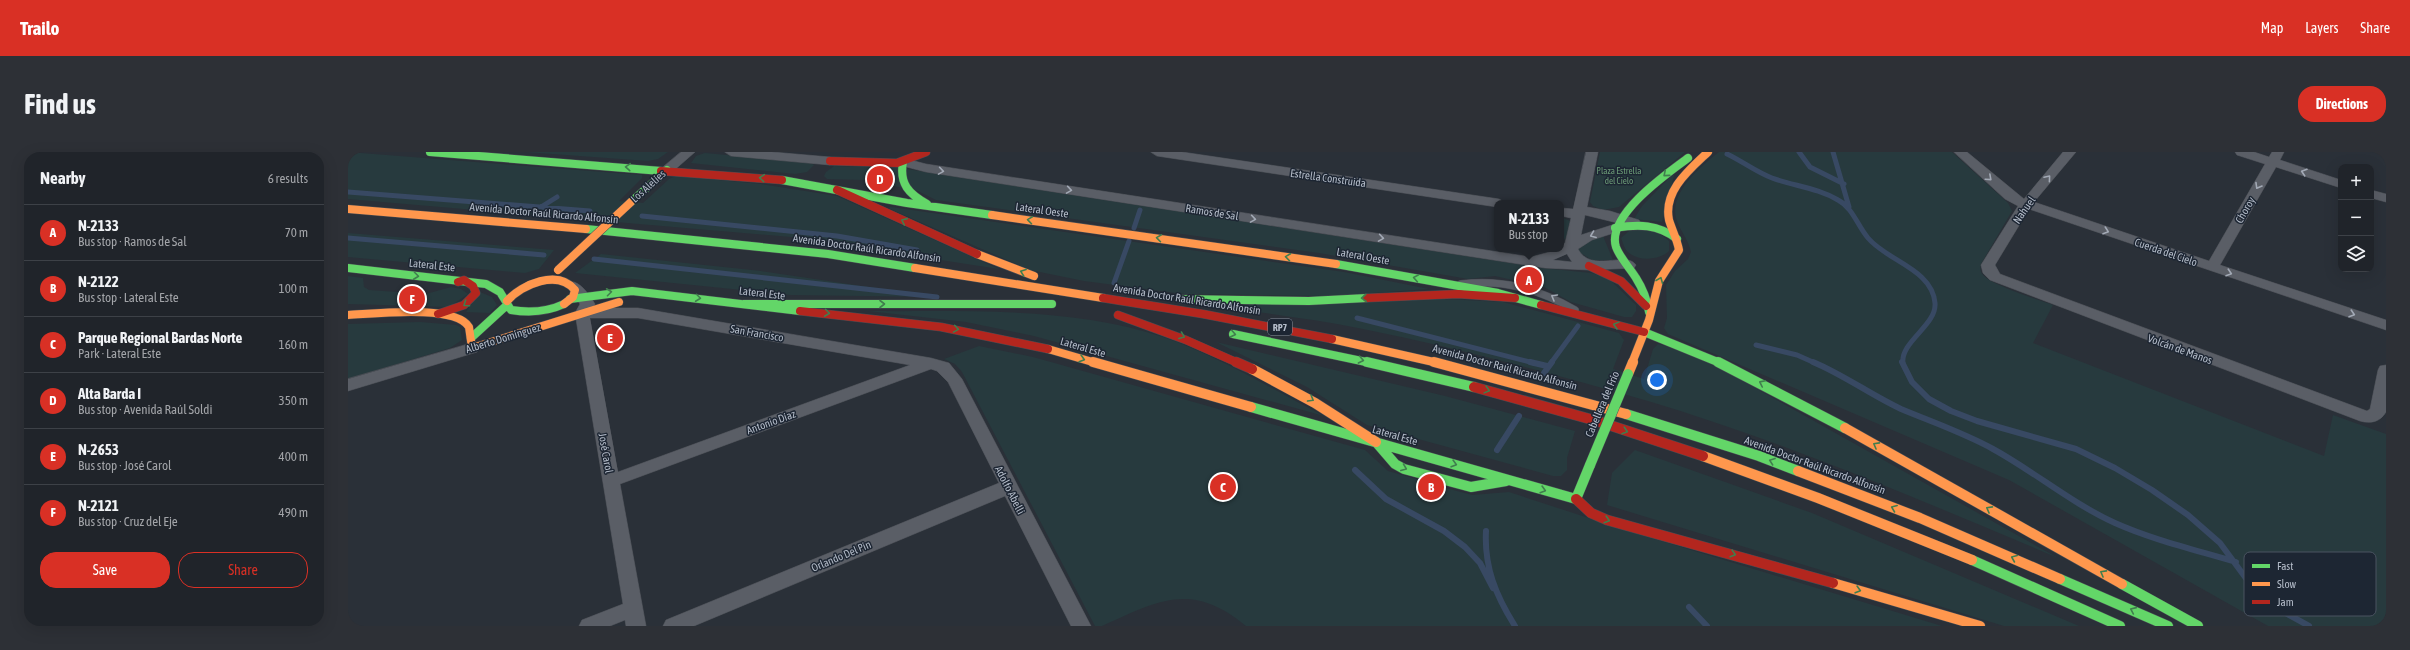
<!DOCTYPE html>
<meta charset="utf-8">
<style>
body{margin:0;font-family:"Asap Condensed",sans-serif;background:#2d3036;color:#f1f3f6}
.controls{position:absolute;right:12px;top:12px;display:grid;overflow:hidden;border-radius:8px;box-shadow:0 4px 16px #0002}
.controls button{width:36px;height:36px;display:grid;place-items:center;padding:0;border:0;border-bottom:1px solid #3d4147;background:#20242a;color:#f1f3f6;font:20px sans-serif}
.you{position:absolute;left:1309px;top:228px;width:14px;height:14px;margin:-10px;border:3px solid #fff;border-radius:50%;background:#1a73e8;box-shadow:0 0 0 6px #1a73e833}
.badge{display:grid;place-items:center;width:26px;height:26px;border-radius:50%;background:#d93025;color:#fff;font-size:13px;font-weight:700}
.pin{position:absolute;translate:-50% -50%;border:2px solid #fff;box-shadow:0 1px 4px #0006}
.popup{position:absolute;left:1146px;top:48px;width:70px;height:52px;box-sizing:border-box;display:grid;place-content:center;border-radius:8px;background:#20242a;filter:drop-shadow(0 1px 3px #0005);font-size:13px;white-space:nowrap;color:#a2a4a8}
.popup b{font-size:15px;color:#f1f3f6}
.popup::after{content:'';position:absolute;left:50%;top:100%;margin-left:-8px;border:8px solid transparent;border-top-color:#20242a}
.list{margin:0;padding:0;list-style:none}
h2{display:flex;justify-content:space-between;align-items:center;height:52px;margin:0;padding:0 16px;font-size:17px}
h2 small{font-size:13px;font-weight:400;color:#a2a4a8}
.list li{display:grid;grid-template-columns:26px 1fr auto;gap:12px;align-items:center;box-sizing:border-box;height:56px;padding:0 16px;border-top:1px solid #3d4147}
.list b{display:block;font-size:15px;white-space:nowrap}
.list p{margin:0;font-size:13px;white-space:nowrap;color:#a2a4a8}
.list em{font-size:13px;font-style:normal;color:#a2a4a8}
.actions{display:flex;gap:8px;padding:12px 16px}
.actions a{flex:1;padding:9px 0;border:1px solid #d93025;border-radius:16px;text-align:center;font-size:14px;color:#d93025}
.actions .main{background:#d93025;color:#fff}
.icon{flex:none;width:22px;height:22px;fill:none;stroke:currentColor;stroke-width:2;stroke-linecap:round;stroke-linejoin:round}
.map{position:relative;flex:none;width:2038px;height:474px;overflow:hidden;border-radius:16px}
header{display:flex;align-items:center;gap:24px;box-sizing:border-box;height:56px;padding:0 20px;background:#d93025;color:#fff}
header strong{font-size:19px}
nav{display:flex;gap:22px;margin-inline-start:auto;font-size:14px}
.intro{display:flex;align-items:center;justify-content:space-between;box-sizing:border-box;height:96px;padding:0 24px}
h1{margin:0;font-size:28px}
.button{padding:10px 18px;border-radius:16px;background:#d93025;color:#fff;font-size:14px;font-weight:700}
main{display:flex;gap:24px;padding:0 24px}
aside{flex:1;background:#20242a;border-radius:16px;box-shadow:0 4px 16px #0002}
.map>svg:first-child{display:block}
.green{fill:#273a3e}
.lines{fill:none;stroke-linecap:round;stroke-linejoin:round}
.stream-far1{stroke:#384963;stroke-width:5}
.stream{stroke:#384963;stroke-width:6}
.lane-casing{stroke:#484c53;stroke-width:8}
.street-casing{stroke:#484c53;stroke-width:1}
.fast-far1-casing{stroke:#484c53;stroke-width:9}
.fast-casing{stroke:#484c53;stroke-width:11}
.slow-far1-casing{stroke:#484c53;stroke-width:9}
.slow-casing{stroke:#484c53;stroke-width:11}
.jam-far1-casing{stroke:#484c53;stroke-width:9}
.jam-casing{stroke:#484c53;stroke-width:11}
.lane{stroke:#5a5e66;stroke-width:7}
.street{fill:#5a5e66;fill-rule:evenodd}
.fast-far1{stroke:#63d668;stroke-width:8}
.fast{stroke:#63d668;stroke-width:10}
.slow-far1{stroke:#ff974d;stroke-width:8}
.slow{stroke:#ff974d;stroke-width:10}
.jam-far1{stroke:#b3261e;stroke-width:8}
.jam{stroke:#b3261e;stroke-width:10}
.fast-bridge-casing{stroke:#484c53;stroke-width:11;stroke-linecap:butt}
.slow-bridge-casing{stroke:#484c53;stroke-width:9;stroke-linecap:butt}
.fast-bridge{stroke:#63d668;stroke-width:10}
.slow-bridge{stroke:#ff974d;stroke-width:8}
.oneway{stroke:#407e4e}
.oneway2{stroke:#a2a9b5}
.labels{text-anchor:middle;stroke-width:3;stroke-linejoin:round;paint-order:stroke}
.far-park-label{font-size:9px;fill:#6b9a76;stroke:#1d2633}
.shield{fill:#1d2633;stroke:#878f9c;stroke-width:1}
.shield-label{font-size:10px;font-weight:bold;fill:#b4bcc9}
.street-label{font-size:11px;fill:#b4bcc9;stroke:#1d2633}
.key{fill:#1d2633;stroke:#4a5360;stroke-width:1}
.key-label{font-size:11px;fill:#b4bcc9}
</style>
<header>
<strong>Trailo</strong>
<nav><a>Map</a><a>Layers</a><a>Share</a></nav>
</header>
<div class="intro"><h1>Find us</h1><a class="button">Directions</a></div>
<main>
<aside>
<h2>Nearby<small>6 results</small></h2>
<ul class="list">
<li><span class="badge">A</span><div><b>N-2133</b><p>Bus stop · Ramos de Sal</p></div><em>70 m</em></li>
<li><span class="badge">B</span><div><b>N-2122</b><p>Bus stop · Lateral Este</p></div><em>100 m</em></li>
<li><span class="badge">C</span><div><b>Parque Regional Bardas Norte</b><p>Park · Lateral Este</p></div><em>160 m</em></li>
<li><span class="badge">D</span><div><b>Alta Barda I</b><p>Bus stop · Avenida Raúl Soldi</p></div><em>350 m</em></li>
<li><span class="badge">E</span><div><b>N-2653</b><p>Bus stop · José Carol</p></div><em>400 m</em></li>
<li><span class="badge">F</span><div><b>N-2121</b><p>Bus stop · Cruz del Eje</p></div><em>490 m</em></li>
</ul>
<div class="actions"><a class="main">Save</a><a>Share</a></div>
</aside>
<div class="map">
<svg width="2038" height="474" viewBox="0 0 2038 474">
<rect width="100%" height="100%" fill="#2a3038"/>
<path class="green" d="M0,0l294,23v3l-23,23 24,2 26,-24 7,-3 85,8 76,12 162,73 -208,-32 -443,-38z
M177,0h143l-10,7 -10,2z
M1252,0h85l-66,55 -16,3 -10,-4 -3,-4z
M1371,0h233l56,51 4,8 -31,53c-1,4 -1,8 2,11 8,10 56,25 70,30l-20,38 291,113 9,-41 53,19v192h-118l-259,-146 -341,-146 -4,-6 3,-10 -1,-33 9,-14 13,-12 3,-7c-2,-11 -10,-20 -14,-31 -10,-27 23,-54 42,-69z
M357,1l106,10 3,2 -7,7 -12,2 -104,-11 5,-7z
M486,14l66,2 643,100 48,5 17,5 28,27v6l-4,6h-8l-53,-15 -27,-15 -49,-11 -27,3 -149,-26 -383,-53 -18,-9 -53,-11 -38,-1 -3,-3 2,-4z
M1327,20l-13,50 -28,-3 8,-13z
M543,55l453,65 85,17 -97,7 -148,-2 -100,-13 -54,-11 -142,-62z
M1213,65l9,4 -3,16 -6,5z
M1296,77l15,4 10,8v10c-9,9 -31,11 -41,1 -4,-3 -5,-10 -7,-14l8,-7z
M0,81l206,17 -15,19 -14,4 -177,-16z
M1252,84h3l10,24h-21l-13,-8v-6z
M253,102l160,17 176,26 -146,-2 -216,-22z
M0,124l15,2 1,9 5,3 57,4 25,-7 10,2 7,5 -19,13 -101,-3z
M132,140l12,5 5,8 -7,8 -24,-1z
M1078,146l77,4 116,31 5,7 -11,29 31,10 9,-30 5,-5 35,9 365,205c-135,-57 -270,-115 -410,-157 -94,-27 -190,-53 -285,-72 -46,-10 -93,-14 -139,-23z
M520,159c96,1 203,-5 295,26 56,19 108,52 161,79l-290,-80 -68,-14z
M72,170l36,3 4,2 2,13 -12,8 -102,31v-55z
M868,190l229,54 130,35 -8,27v12l-6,6h-8l-186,-51 -60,-38z
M631,194l54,11 332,93 23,21 39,11 -2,6 10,3 3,-5 34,9 37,-3 113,37 320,97h-696c-54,-45 -87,-26 -144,0h-7l-133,-254 -7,-8 -11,-5z
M1287,298l177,63 267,113h-75l-397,-121 5,-32z"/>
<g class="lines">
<path class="stream-far1" d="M1451,0l11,15 34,17
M1485,0l16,55
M1379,2c15,7 29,18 45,24 22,8 46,10 66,22 15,8 19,25 30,38 19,23 64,31 67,65 2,22 -35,39 -32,60
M0,40l242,19
M193,55l16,-10
M294,64l195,20 80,14
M786,76l6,-18
M0,86l196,17
M246,107l343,38
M766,131l15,-42
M1009,166l177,45
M1408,193l41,10 18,8
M1203,211l27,-37"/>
<path class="stream" d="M1182,210l17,4
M1465,210c31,13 58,33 88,47 31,13 63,24 92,40 42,23 78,54 122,74 38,17 81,27 121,39
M1554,210l10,20 17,17 22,12 26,10 99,28 39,19 37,22 36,25 32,28 42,57 47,26
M1196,221l8,-11
M1149,298l22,-34
M1007,318l31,29 58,32 21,16 15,16 13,25
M1138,379c-2,36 10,65 29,95
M1341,455l18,19"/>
<defs>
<path id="lane" d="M1113,132c43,-5 77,5 114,26"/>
<path id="street" d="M333,0h14l-24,21h-8l-2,-3 2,-3z
M377,0h47l58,5 6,4 -6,4 -99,-9z
M803,0h31l317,47 7,4h-9v4l-340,-51z
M1238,0h12l-11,55 23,4 29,9 2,3 -7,4 -49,-12 -4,20 34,-11 7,4 -2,3 -28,9 -14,9c13,25 48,1 58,16l-2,3 -45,2 -44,-2 -619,-96 -27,-7 -2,-3 6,-4 23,6 605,93 30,-8v-3l4,-3 6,-25 -10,-2v-8l12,1zM1219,102l5,8 -19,-2z
M1606,0h13l57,47 39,-47h13l-42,50 175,59 56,-97 -28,-9 -2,-3h19l15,5 3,-5h12l-4,8 61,20v8l-65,-21 -56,98 166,55v10l-357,-121 -34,56 5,9 367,137 3,-2 8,-39 2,-4 6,-1v47c-6,10 -15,12 -26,9l-370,-141 -7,-7 -2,-8 37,-59 -13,-7z
M2023,38l15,4v8l-15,-4z
M226,130c9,3 16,14 21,22l-2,4h45l293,50 18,5 13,16 129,247h-20l-66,-130 -311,130h-31l3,-6 333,-137 -51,-101 -11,-11 -6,-2 -311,115 26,142h-20l-1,-6 -15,6h-31l3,-6 41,-16 -48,-291 5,-9 -13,-17zM242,166h48l272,47 -292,107z
M124,191l5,1 3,4 -3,4 -129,39v-12z"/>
<path id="fast-far1" d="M82,0l231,19
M555,10c-4,22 6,32 24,42
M434,28l125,23 85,12
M283,50l36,-32
M1267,76c23,-4 43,-4 62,11
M238,77l242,25 87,14
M988,112l162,29 43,12
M0,116l138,16 14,8 11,18c19,3 36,2 53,-6
M222,147l62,-8 168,20
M833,147l128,2 58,-3
M397,152h307
M1301,160c-2,-13 -6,-23 -13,-34 -6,-10 -16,-20 -20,-31 -10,-31 50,-73 72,-89
M1296,180l76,31
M885,182l138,29
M123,186l36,-33"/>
<path id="fast" d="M1019,210l107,25
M1370,210l127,66
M903,255l325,92 14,-34
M1278,262l133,42 39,15
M1028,290l19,22 9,5 67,18 35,-6
M1624,408l148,66
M1712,427l108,47
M1774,432l76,42"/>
<path id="slow-far1" d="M0,57l238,20
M644,63l344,49
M629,102l57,22
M567,116l188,30
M159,149c15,-17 51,-32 68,-11l-2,7 -9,7
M0,163c25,-1 107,-11 121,12l3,21 147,-46
M984,187l106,24
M700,197l48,14
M1284,211l17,-43 10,-39 20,-31c-2,-11 -7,-20 -10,-30 -6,-29 20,-50 39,-68"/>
<path id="slow" d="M745,210l158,45
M1086,210l192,52
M904,217l63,34 61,39
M1280,222l5,-12
M1497,276l277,156
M1355,304l115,42 154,62
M1450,319l122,47 140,61
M1485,431l147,43"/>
<path id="jam-far1" d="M482,9l67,2 29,-11
M313,19l121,9
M489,38l140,64
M1241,114l32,15 25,25
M755,146l100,16 129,25
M1019,146l91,-4 57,4
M1193,153l103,27
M452,159l141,16 107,22
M90,162l26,-9 12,-12 -3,-7 -9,-6 -6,2
M770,163l68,25 52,23"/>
<path id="jam" d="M888,210l16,7
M1126,235l123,34 106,35
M1228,347l15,14 16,7 226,63"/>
</defs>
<use href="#lane" class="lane-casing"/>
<use href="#street" class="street-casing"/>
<use href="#fast-far1" class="fast-far1-casing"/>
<use href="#fast" class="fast-casing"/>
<use href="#slow-far1" class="slow-far1-casing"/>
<use href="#slow" class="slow-casing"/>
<use href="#jam-far1" class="jam-far1-casing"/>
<use href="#jam" class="jam-casing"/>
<use href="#lane" class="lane"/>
<use href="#street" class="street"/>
<use href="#fast-far1" class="fast-far1"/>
<use href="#fast" class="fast"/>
<use href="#slow-far1" class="slow-far1"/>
<use href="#slow" class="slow"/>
<use href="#jam-far1" class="jam-far1"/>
<use href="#jam" class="jam"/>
<defs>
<path id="fast-bridge" d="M1242,313l38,-91"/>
<path id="slow-bridge" d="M210,118l73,-68"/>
</defs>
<use href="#fast-bridge" class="fast-bridge-casing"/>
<use href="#slow-bridge" class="slow-bridge-casing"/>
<use href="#fast-bridge" class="fast-bridge"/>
<use href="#slow-bridge" class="slow-bridge"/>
</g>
<defs><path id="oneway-chevron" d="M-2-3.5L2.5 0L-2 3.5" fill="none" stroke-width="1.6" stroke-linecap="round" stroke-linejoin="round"/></defs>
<g class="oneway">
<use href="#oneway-chevron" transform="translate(280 15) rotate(-176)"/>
<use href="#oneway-chevron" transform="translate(1318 22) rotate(140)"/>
<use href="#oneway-chevron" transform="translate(414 26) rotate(-175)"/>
<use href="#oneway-chevron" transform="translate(682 68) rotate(-172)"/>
<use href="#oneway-chevron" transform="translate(556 69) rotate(-156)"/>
<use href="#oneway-chevron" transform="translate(811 86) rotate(-172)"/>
<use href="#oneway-chevron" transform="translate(940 105) rotate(-172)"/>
<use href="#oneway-chevron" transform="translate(675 120) rotate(-160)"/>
<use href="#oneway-chevron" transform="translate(68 124) rotate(7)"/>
<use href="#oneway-chevron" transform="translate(1068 126) rotate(-170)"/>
<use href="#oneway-chevron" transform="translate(1312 128) rotate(-68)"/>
<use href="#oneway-chevron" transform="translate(261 140) rotate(-7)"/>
<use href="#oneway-chevron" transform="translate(350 146) rotate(7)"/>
<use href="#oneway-chevron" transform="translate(1016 146) rotate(176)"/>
<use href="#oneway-chevron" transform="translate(118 152) rotate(145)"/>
<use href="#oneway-chevron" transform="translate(534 152)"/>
<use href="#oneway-chevron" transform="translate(479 161) rotate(7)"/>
<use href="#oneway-chevron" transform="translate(1268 173) rotate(-165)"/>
<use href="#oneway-chevron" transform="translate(608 177) rotate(9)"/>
<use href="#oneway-chevron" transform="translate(885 182) rotate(11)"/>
<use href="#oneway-chevron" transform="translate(834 184) rotate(21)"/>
<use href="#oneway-chevron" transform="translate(734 207) rotate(16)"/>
<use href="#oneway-chevron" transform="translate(1013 208) rotate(11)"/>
<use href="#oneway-chevron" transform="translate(1414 231) rotate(-154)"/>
<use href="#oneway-chevron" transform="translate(1139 238) rotate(15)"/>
<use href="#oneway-chevron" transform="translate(963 247) rotate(30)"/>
<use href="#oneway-chevron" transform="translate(1277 279) rotate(18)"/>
<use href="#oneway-chevron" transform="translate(1528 293) rotate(-151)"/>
<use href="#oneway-chevron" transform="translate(1424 309) rotate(-160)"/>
<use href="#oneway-chevron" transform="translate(1106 312) rotate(16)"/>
<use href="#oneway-chevron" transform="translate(1056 316) rotate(22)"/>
<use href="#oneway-chevron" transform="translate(1195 338) rotate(16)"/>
<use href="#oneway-chevron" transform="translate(1546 356) rotate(-158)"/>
<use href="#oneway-chevron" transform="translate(1641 357) rotate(-151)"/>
<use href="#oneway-chevron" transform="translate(1259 368) rotate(17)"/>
<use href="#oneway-chevron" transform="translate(1385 402) rotate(16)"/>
<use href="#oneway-chevron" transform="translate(1666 406) rotate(-157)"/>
<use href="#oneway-chevron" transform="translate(1755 421) rotate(-151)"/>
<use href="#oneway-chevron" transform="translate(1510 438) rotate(16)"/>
<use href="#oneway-chevron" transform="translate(1785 458) rotate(-156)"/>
</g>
<g class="oneway2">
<use href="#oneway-chevron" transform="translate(593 19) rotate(9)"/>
<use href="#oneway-chevron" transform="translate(1956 20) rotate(-162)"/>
<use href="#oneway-chevron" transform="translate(1641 26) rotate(42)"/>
<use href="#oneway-chevron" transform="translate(1700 26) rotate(-50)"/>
<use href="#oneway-chevron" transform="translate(1910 34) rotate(120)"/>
<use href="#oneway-chevron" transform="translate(721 38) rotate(9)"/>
<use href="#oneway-chevron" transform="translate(905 67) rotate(9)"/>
<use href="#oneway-chevron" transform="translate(1758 79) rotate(19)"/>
<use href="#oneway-chevron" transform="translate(1245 83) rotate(159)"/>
<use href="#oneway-chevron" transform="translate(1033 86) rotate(9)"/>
<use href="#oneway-chevron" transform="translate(1881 121) rotate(18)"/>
<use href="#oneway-chevron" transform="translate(1206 145) rotate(-150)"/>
<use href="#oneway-chevron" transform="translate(2004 162) rotate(18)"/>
</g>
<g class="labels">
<g class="far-park-label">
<text x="1271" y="22">Plaza Estrella<tspan x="1271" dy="10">del Cielo</tspan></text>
</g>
<rect class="shield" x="920" y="167" width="24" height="16" rx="3"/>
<g class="shield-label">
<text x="932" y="179">RP7</text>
</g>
<g class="street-label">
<text transform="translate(980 26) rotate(8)" y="4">Estrella Construida</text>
<text transform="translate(300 34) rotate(-42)" y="4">Los Alelíes</text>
<text transform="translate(694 58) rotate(8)" y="4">Lateral Oeste</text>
<text transform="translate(1676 58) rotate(-55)" y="4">Nahuel</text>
<text transform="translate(1897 58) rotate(-60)" y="4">Choroy</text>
<text transform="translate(864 60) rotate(9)" y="4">Ramos de Sal</text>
<text transform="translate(196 61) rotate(5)" y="4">Avenida Doctor Raúl Ricardo Alfonsín</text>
<text transform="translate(519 96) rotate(8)" y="4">Avenida Doctor Raúl Ricardo Alfonsín</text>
<text transform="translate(1818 100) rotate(19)" y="4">Cuerda del Cielo</text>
<text transform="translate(1015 104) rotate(10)" y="4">Lateral Oeste</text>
<text transform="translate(84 113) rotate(6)" y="4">Lateral Este</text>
<text transform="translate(414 141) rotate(7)" y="4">Lateral Este</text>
<text transform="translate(839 147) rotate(9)" y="4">Avenida Doctor Raúl Ricardo Alfonsín</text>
<text transform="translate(409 181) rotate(10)" y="4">San Francisco</text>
<text transform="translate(155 186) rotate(-17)" y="4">Alberto Domínguez</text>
<text transform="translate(735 195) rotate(16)" y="4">Lateral Este</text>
<text transform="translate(1832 197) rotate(20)" y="4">Volcán de Manos</text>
<text transform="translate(1157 215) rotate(15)" y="4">Avenida Doctor Raúl Ricardo Alfonsín</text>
<text transform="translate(1254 252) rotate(-67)" y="4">Cabellera del Frío</text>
<text transform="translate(423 270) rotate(-20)" y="4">Antonio Díaz</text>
<text transform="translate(1047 283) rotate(16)" y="4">Lateral Este</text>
<text transform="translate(258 301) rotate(80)" y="4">José Carol</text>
<text transform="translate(1467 313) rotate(20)" y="4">Avenida Doctor Raúl Ricardo Alfonsín</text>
<text transform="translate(662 338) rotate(63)" y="4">Adolfo Abelli</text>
<text transform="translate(493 404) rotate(-23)" y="4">Orlando Del Pin</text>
</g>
</g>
<rect x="1896" y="400" width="132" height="64" rx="6" class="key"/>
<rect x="1904" y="412" width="18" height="4" fill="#63d668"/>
<rect x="1904" y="430" width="18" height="4" fill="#ff974d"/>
<rect x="1904" y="448" width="18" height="4" fill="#b3261e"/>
<g class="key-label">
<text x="1929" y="418">Fast</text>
<text x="1929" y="436">Slow</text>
<text x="1929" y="454">Jam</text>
</g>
</svg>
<div class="controls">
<button>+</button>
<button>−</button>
<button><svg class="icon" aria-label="layers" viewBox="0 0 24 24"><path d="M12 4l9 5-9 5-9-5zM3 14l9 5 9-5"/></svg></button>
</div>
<div class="you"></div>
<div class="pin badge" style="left:1181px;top:128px">A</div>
<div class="popup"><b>N-2133</b>Bus stop</div>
<div class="pin badge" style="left:1083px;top:335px">B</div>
<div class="pin badge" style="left:875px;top:335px">C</div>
<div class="pin badge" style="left:532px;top:27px">D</div>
<div class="pin badge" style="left:262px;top:186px">E</div>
<div class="pin badge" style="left:64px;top:147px">F</div>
</div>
</main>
